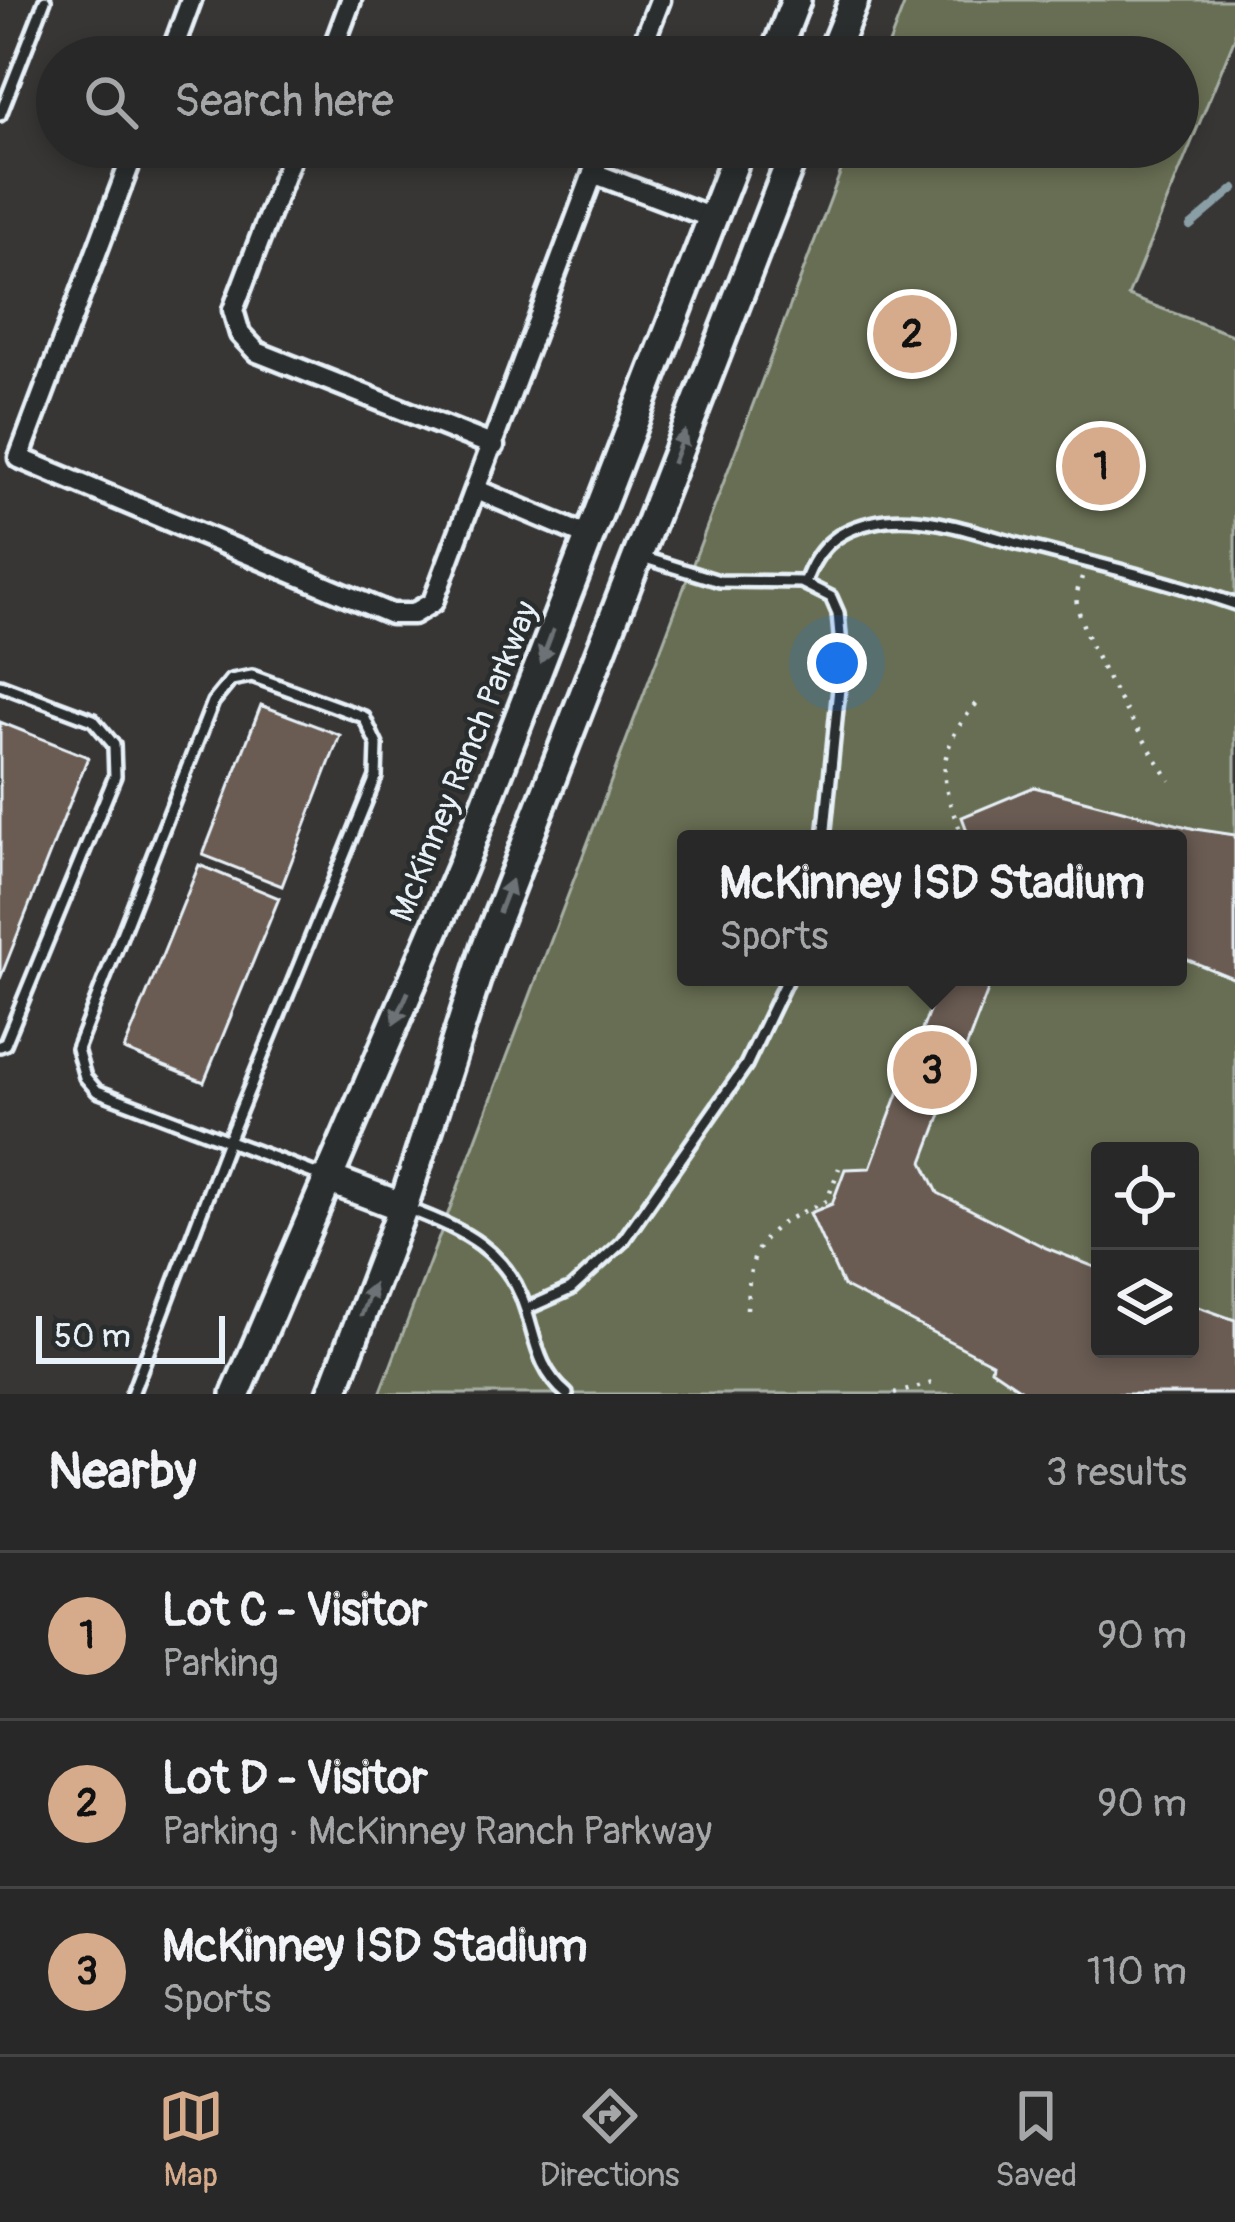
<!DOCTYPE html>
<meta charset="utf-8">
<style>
body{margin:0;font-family:Pangolin,sans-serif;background:#313030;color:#f1f3f6}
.controls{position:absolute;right:36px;bottom:36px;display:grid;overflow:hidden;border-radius:12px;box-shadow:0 6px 18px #0003}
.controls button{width:108px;height:108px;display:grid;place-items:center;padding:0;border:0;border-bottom:3px solid #454445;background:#292828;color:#f1f3f6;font:60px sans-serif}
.scale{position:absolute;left:36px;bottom:30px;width:189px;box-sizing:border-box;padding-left:12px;border:6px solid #e8f1f8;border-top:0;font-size:33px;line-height:42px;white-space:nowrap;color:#e8f1f8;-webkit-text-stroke:9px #2a2d2e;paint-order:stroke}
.you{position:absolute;left:837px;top:663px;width:42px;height:42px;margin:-30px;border:9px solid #fff;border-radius:50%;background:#1a73e8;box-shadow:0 0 0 18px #1a73e833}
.badge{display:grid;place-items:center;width:78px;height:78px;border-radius:50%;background:#d6ab8b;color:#111;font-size:39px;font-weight:700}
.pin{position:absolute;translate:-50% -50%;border:6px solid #fff;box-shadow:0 3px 12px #0006}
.popup{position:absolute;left:677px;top:830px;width:510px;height:156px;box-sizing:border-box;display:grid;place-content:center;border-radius:12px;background:#292828;filter:drop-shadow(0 3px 9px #0005);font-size:39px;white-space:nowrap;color:#a5a6a8}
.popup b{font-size:45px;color:#f1f3f6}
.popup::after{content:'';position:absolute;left:50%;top:100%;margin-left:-24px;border:24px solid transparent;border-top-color:#292828}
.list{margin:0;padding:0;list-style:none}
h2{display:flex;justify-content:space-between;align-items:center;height:156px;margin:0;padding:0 48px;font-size:51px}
h2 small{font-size:39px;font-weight:400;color:#a5a6a8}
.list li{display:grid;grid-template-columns:78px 1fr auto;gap:36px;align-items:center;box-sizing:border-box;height:168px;padding:0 48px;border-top:3px solid #454445}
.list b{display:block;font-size:45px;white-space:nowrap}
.list p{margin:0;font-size:39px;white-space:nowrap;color:#a5a6a8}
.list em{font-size:39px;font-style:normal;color:#a5a6a8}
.icon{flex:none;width:66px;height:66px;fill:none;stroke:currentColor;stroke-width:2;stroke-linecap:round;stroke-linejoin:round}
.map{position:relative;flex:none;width:1235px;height:1394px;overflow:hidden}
.search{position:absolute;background:#292828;box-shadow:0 6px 18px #0003;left:36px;right:36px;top:36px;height:132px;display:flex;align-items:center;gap:30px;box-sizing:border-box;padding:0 42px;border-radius:66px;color:#a5a6a8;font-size:45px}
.sheet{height:660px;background:#292828}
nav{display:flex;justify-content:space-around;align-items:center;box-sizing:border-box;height:168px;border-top:3px solid #454445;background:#292828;font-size:33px;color:#a5a6a8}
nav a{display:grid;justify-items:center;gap:6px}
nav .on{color:#d6ab8b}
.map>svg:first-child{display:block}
.green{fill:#686e53;stroke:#a8b0a6;stroke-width:3;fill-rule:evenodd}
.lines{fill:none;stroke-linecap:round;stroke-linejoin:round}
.stream{stroke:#8a9ea6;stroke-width:8}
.building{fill:#6a5b52;stroke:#e8f1f8;stroke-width:3}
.service-casing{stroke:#e8f1f8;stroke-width:18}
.minor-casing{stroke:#e8f1f8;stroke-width:27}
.secondary-casing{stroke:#e8f1f8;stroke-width:36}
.path{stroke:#e8f1f8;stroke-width:4.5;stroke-dasharray:3 9;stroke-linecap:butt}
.service{stroke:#2a2d2e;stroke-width:9}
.minor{stroke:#2a2d2e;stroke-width:18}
.secondary{stroke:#2a2d2e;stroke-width:27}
.oneway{fill:#6c7275}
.labels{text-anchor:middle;stroke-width:9;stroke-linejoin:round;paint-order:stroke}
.street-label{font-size:33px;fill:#e8f1f8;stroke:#2a2d2e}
</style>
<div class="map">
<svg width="1235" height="1394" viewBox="0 0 1235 1394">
<rect width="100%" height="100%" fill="#373635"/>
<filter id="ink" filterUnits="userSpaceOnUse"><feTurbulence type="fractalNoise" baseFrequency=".00833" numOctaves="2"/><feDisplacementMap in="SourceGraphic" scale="24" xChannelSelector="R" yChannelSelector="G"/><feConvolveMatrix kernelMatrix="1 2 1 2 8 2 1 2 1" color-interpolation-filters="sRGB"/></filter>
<g filter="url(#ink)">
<path class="green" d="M906,0h329v37l-107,259 107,40v1058h-855l470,-1247h328v-90h-294zM686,839h492v138h-492zM1100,1151h90v198h-90z"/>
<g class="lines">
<path class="stream" d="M1190,226l45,-38"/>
</g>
<path class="building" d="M261,705l79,30 -58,151 -79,-31z
M0,722l88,35 -88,222z
M1034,787l161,42 40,6v144l-57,-23v-117h-208l-8,-22z
M199,865l80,33 -75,184 -80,-32z
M942,977h51l-70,185 15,31 108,55 54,21v80h90v-45l45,16v74h-207l-37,-25 1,-6 -149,-77 -33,-73 22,-9 13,-35 25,-1z"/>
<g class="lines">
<defs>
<path id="service" d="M0,115l45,-115
M642,557l77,24 82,1 30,15 7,16 4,45 -18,181
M805,583c13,-40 39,-57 81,-63 45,-5 93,14 136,25 71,18 143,35 213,59
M0,685l93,35 21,25 1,31 -110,268 -5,2
M408,1209c53,19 101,42 118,101 10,32 13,61 41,84
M526,1309l45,-20 51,-47 124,-177 42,-88
M132,1394l96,-253 148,-364 1,-32 -13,-28 -112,-41 -21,4 -18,22 -136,347 8,28 12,14 224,85"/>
<path id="minor" d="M170,57l21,-57
M330,57l21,-57
M638,57l22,-57
M136,147l-117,311 372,156h22l20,-12 170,-455
M295,147l-62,163 7,24 17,18 237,94
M593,173l119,45
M477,490l112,47"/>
<path id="secondary" d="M774,57l22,-57
M831,57l23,-57
M326,1178l77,29
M236,1394l225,-526 279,-721
M332,1394l71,-187 84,-262 309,-798"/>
</defs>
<use href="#service" class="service-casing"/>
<use href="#minor" class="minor-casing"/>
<use href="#secondary" class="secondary-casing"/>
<path class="path" d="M1082,577c-3,9 -7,18 -5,27 12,56 63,128 93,177
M964,839c-25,-57 -31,-86 13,-136
M747,1309c2,-69 19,-82 80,-108l12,-33
M894,1394l42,-12"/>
<use href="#service" class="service"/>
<use href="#minor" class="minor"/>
<use href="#secondary" class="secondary"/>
</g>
<defs><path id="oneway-solid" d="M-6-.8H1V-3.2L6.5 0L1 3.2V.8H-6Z" transform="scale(3)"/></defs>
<g class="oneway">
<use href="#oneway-solid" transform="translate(679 447) rotate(-69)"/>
<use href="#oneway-solid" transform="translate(547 646) rotate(111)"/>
<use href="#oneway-solid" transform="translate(505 896) rotate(-69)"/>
<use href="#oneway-solid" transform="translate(401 1008) rotate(114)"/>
<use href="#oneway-solid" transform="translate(367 1300) rotate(-69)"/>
</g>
</g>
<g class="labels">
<g class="street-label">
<text transform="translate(463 761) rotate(-68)" y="12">McKinney Ranch Parkway</text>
</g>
</g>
</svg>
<div class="controls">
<button><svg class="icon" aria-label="locate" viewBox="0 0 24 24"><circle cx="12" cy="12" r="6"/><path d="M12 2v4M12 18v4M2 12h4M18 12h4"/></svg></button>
<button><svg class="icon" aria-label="layers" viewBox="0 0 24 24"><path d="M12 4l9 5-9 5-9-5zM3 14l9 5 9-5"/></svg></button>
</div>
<div class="scale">50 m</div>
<div class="you"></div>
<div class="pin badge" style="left:1101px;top:466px">1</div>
<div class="pin badge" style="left:912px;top:334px">2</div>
<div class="pin badge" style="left:932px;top:1070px">3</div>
<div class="popup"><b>McKinney ISD Stadium</b>Sports</div>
<div class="search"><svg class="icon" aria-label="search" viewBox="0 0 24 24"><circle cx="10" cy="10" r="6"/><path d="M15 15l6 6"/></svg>Search here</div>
</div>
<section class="sheet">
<h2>Nearby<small>3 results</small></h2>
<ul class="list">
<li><span class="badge">1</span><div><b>Lot C - Visitor</b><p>Parking</p></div><em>90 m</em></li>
<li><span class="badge">2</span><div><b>Lot D - Visitor</b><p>Parking · McKinney Ranch Parkway</p></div><em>90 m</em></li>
<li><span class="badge">3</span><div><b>McKinney ISD Stadium</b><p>Sports</p></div><em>110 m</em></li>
</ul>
</section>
<nav>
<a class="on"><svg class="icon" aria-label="map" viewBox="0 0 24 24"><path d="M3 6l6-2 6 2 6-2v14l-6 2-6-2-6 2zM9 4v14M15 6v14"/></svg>Map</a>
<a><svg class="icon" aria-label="directions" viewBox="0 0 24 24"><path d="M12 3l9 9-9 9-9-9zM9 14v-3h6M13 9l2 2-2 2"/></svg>Directions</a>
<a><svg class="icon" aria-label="saved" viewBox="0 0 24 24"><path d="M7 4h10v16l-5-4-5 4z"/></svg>Saved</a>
</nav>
